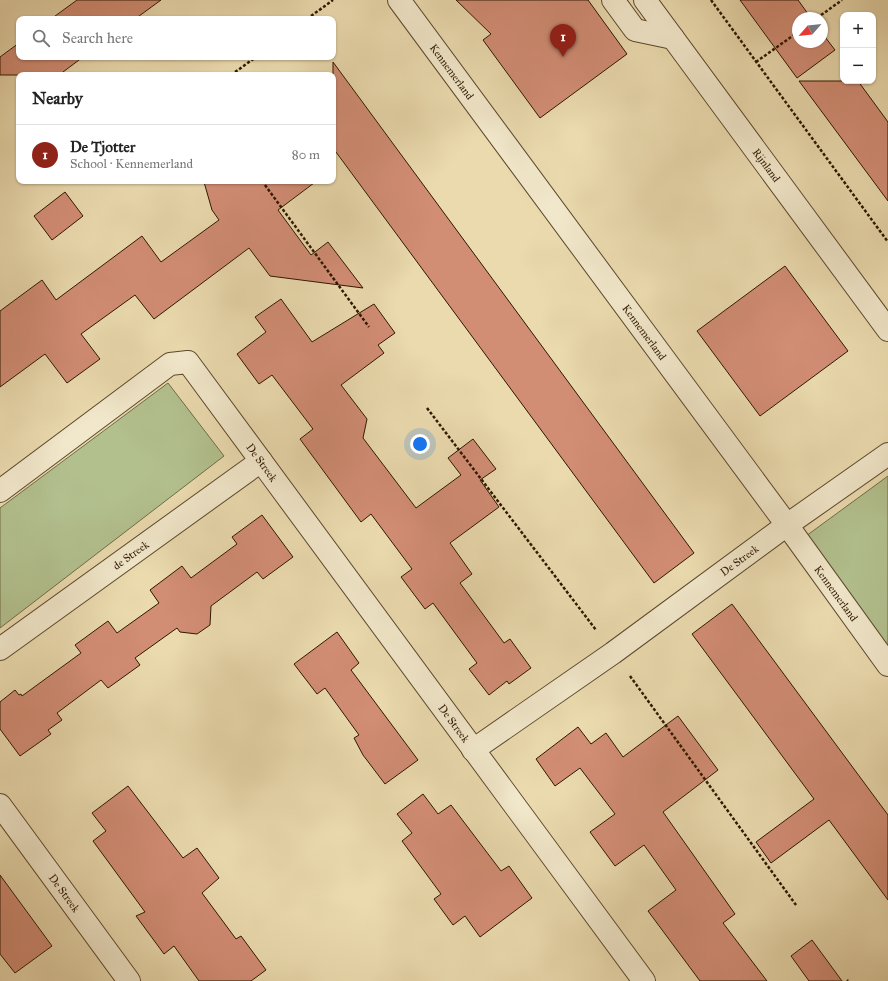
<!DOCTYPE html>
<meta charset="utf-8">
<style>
body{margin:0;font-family:"IM FELL Great Primer",serif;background:#f6f6f6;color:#222}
.controls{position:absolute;right:12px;top:12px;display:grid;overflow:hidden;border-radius:8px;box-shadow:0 1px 3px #0004}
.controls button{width:36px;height:36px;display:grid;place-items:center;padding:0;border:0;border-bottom:1px solid #e0e0e0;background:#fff;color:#222;font:20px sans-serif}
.compass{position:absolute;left:792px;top:12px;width:36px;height:36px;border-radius:50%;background:#fff;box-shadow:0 1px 3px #0004;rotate:242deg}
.you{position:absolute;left:420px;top:444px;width:14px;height:14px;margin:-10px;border:3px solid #fff;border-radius:50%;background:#1a73e8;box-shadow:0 0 0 6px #1a73e833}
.badge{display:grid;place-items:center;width:26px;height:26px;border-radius:50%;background:#8f2418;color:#fff;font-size:13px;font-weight:700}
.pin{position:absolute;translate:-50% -33px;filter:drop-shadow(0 1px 2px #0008)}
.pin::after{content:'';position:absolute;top:21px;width:14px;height:12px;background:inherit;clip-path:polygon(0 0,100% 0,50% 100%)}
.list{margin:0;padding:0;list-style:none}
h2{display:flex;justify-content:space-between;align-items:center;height:52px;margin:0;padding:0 16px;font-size:17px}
h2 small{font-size:13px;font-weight:400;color:#767676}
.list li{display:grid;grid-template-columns:26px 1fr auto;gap:12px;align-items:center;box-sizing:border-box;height:60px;padding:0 16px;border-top:1px solid #e0e0e0}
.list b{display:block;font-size:15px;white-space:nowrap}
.list p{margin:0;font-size:13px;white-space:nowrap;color:#767676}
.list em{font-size:13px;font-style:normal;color:#767676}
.icon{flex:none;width:22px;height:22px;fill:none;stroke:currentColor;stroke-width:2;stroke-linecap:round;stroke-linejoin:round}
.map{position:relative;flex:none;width:888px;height:981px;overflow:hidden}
.search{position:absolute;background:#fff;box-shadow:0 1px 3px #0004;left:16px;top:16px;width:320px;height:44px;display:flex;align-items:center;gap:10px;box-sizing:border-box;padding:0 14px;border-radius:8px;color:#767676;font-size:15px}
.panel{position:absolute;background:#fff;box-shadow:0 1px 3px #0004;left:16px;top:72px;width:320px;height:112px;border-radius:8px}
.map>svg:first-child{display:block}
.green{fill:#b2c08e;stroke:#706c47}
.building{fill:#d28d75;stroke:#2e1700}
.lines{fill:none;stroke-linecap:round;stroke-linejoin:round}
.minor-casing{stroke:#5d482c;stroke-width:24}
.path{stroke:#2e1700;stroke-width:2.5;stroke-dasharray:3 2;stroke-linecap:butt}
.minor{stroke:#f1e7ca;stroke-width:22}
.labels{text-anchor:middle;stroke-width:3;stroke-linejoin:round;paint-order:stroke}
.street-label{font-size:11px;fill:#2e1700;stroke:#f1e7ca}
</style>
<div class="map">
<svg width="888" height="981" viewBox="0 0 888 981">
<rect width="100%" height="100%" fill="#eadaae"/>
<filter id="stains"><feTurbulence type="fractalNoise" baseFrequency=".005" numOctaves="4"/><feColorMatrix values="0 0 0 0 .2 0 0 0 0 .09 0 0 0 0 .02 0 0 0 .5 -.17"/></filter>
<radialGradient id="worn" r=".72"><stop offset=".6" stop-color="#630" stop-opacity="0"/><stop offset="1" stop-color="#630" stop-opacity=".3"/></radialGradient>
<path class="green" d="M168,383l56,73 -224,172v-120z
M888,476v171l-82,-111z"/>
<path class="building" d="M77,0h84l-26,19h-84z
M456,0h132l39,54 -87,64 -57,-78 8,-6z
M740,0h58l13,18h-13v24h24v-9l13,17 -38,28z
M19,43v14h64l-24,18h-59v-18z
M333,62l361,491 -40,30 -321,-435z
M799,81h59l30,41v79z
M204,182l110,1 -36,27 33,45 17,-13 35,46 -93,-12 -21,-28 -95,71 -19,-24 -54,39 19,25 -33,24 -22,-29 -45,33v-76l42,-31 14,20 86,-64 19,26 58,-42 -7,-10z
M65,192l18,24 -31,24 -18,-24z
M785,266l63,85 -88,65 -63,-85z
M281,299l31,43 62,-38 21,29 -17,12 6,8 -43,32 26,34 -4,19 53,70 45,-33 -13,-17 25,-19 23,30 -16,11 19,27 -49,36 22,31 -12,9 44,60 6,-4 21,29 -22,16 -2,-3 -18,14 -20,-26 8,-6 -44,-60 -8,6 -24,-32 11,-8 -41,-55 -10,8 -61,-83 13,-10 -41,-54 -13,9 -22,-30 29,-22 -11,-15z
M262,515l31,42 -30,22 -6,-7 -46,34 -1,19 -13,9 -17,-2 -3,-4 -42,30 5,7 -32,23 -7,-8 -44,33 5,7 -14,10 3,4 -31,22 -20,-27v-27l15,-12 4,5 2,-1 1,2 59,-43 -6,-8 33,-24 9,12 42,-30 -9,-13 32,-24 9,12 46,-34 -5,-7z
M732,604l156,211v85l-59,-80 -58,43 -15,-21 58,-43 -122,-165z
M337,632l22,31 -8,7 67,90 -33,24 -22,-29 -9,-17 5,-3 -34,-47 -8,6 -23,-30z
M678,716l40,54 -55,42 72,102 -12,9 44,58h-67l-52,-70 28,-21 -32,-45 -29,21 -25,-34 25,-18 -35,-46 -25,18 -19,-27 42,-32 13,17 15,-11 17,24z
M128,786l55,72 14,-10 22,30 -17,15 34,46 5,-3 25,34 -15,11h-52l-25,-35 -10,8 -28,-38 9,-4 -52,-71 13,-10 -14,-18z
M423,794l15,20 13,-9 50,66 8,-5 23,32 -52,39 -15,-21 -12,9 -19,-26 7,-5 -39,-53 10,-8 -15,-19z
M0,875l52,71 -37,27 -15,-19z
M812,940l30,41h-33l-18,-25z"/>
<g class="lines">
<defs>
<g id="minor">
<path id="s1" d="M399,0l388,525 101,140"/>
<path d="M613,0l22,30 38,8"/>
<path id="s2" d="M645,0l243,330"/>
<path id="s3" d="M0,491l170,-127 18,-2 456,619"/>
<path id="s4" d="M0,649l261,-188"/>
<path id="s5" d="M473,750l140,-97 174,-128 101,-71"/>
<path id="s6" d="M0,805l129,176"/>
</g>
</defs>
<use href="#minor" class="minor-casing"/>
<path class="path" d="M711,0l177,242
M817,18l25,-18
M307,19l26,-19
M756,62l42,-30
M231,75l25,-18
M262,181l107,146
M427,408l169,222
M630,676l166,229
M847,980l1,1"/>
<use href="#minor" class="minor"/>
</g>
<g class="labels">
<g class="street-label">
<text dy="4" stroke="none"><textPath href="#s1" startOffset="89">Kennemerland</textPath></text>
<text dy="4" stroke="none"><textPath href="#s2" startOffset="205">Rijnland</textPath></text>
<text dy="4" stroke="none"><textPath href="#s1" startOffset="413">Kennemerland</textPath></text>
<text dy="4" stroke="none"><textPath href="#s3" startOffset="355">De Streek</textPath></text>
<text dy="4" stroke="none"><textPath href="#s4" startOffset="161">de Streek</textPath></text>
<text dy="4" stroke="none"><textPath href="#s5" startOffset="327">De Streek</textPath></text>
<text dy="4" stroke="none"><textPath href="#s1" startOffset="737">Kennemerland</textPath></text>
<text dy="4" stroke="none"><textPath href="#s3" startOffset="679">De Streek</textPath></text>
<text dy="4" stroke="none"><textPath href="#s6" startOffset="109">De Streek</textPath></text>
</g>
</g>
<rect width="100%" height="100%" filter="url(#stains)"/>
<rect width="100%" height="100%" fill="url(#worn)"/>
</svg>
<div class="controls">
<button>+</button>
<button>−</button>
</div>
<svg class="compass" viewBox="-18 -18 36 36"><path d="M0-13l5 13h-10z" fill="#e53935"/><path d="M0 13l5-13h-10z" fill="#767676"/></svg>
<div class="you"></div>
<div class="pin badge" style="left:563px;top:57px">1</div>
<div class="search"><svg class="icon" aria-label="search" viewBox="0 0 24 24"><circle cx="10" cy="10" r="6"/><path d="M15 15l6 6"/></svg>Search here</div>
<section class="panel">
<h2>Nearby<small></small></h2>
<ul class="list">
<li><span class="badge">1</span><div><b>De Tjotter</b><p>School · Kennemerland</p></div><em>80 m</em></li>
</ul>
</section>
</div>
